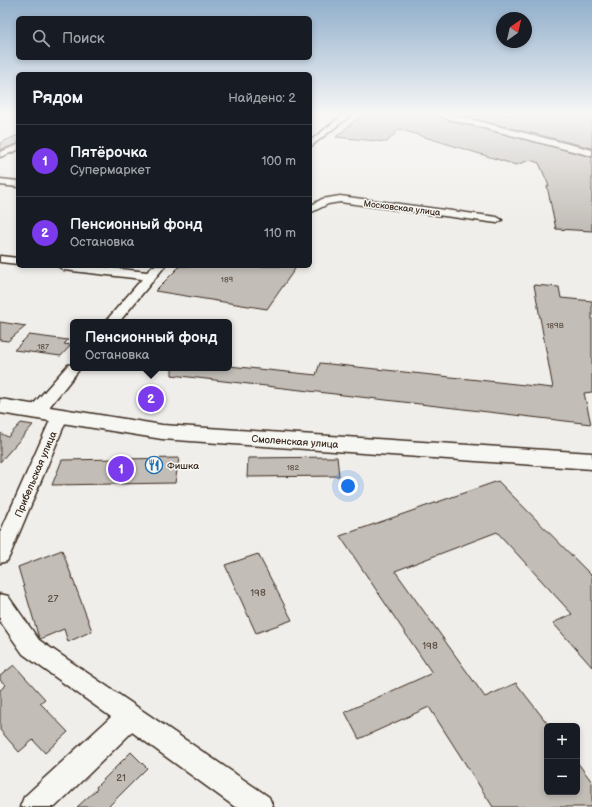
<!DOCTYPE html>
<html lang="ru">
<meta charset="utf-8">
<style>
body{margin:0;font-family:"Balsamiq Sans",sans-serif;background:#242831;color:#f1f3f6}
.controls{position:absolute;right:12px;bottom:12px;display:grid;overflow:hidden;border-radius:6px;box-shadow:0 2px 6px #0003}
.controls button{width:36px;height:36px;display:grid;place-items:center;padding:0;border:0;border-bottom:1px solid #363941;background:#171b24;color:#f1f3f6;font:20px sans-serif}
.compass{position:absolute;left:496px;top:12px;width:36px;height:36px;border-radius:50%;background:#171b24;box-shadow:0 2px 6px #0003;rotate:34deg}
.you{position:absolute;left:348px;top:486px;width:14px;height:14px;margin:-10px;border:3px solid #fff;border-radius:50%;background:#1a73e8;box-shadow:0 0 0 6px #1a73e833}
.badge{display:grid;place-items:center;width:26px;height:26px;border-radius:50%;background:#7c3aed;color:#fff;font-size:13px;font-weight:700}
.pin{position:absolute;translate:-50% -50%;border:2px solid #fff;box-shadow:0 1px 4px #0006}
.popup{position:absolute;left:70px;top:319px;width:162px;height:52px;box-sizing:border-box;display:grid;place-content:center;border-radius:6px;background:#171b24;filter:drop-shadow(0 1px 3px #0005);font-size:13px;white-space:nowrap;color:#9ea1a6}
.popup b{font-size:15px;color:#f1f3f6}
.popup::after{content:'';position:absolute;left:50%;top:100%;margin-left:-8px;border:8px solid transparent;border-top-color:#171b24}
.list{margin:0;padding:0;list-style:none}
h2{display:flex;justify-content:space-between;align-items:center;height:52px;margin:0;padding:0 16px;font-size:17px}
h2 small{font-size:13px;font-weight:400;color:#9ea1a6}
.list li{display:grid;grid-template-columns:26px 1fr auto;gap:12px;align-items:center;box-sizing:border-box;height:72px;padding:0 16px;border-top:1px solid #363941}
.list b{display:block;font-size:15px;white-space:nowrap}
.list p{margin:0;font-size:13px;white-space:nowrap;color:#9ea1a6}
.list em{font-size:13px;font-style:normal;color:#9ea1a6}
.icon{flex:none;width:22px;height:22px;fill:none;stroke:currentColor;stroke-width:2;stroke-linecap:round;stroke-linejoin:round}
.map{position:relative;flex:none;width:592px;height:807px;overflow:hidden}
.search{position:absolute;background:#171b24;box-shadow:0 2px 6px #0003;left:16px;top:16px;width:296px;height:44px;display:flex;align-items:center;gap:10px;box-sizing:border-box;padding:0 14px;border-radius:6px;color:#9ea1a6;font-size:15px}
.panel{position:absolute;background:#171b24;box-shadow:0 2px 6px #0003;left:16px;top:72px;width:296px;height:196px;border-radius:6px}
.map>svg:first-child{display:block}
.building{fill:#c2bdb7;stroke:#3b2a1e}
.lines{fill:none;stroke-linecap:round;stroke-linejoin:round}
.street-casing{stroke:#3b2a1e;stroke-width:3}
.secondary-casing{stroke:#3b2a1e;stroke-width:3}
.street{fill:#f6f6f2;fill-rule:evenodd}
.secondary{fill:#f6f6f2;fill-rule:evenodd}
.labels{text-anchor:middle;stroke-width:3;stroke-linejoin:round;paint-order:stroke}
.number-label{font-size:8px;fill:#5d4f44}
.far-street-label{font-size:9px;fill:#3b2a1e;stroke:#f6f6f2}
.street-label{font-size:10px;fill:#3b2a1e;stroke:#f6f6f2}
.poi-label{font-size:10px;fill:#3b2a1e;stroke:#f6f6f2;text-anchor:start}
.near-number-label{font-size:10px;fill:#5d4f44}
</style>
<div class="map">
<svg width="592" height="807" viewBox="0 0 592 807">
<rect width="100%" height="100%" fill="#efeeea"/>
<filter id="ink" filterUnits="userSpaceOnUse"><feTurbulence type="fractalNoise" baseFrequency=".025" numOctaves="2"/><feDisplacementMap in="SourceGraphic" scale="8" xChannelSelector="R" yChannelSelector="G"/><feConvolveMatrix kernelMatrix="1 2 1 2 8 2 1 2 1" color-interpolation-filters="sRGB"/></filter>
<g filter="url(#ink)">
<path class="building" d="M362,115h76l3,3 151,39v74l-36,-2 -9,-43h2l-10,-23 -9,-3 -14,5 -117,-36 -12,13 -51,-5z
M458,115h117l17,3v30z
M18,135v9l-18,6v-7z
M180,266h117l-30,43 -112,-18z
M534,285l25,2 2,11 31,3v91l-8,1 7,31 -419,-49v-7h57v-2l87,9 4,-12 233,25z
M0,322l26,4 -18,15 -8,-1z
M29,335l39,5 -4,4 7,1 -10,11 -47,-6z
M21,423l12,2 -33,37v-29l8,4z
M337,457l2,19 -92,1 1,-19z
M179,458l-4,25 -123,2 10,-25z
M498,481l94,95v91l-39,-44 19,-9 -75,-82 -102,39 90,126 31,-14 31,40v69h30v-30l15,20v25h-99l-64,-100 -70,32 -14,-27 87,-39 -92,-137z
M62,550l30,81 -24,11 -4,-13 -24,10 -1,-1 -21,-71z
M258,554l34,66 -36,13 -31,-68z
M14,665l31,34 -5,4 28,29 -23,21 -12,-13 -14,12 -19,-22v-40l6,-5 -6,-5v-4z
M131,752l16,16 -39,39h-31l20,-18 -1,-2z"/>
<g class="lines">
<defs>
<path id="street" d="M343,115h8l-41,32v-6z
M18,145v5l-18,7v-5z
M0,179l18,2v6l-18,-2z
M340,196l157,21 5,3 -5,3 -157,-21 -12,2 -18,9v-7l12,-7z
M0,256l18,2v6l-18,-2z
M58,266h37l52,6 6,-6h12l-46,56h-14l37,-43 -78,-9z
M73,364v4h7l-2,3 -36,45 -6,1 -6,-1 -2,-4 2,-4 38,-43z
M60,411l6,1 2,4 -58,139 -3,6 -7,2v-30l52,-117 2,-4z
M0,594l8,2 31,44 230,157 4,10h-38l-103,-75 -77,75h-35l4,-10 87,-80 -88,-63 -23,-33z"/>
<path id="secondary" d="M439,115h15l138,35v6l-151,-39z
M0,399l162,26 430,28v16l-430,-30 -162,-26z"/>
</defs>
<use href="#street" class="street-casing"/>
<use href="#secondary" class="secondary-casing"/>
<use href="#street" class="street"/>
<use href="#secondary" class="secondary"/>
</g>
</g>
<linearGradient id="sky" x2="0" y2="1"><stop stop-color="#91afcc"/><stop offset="0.5" stop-color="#f8f7f6"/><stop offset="1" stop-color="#f8f7f6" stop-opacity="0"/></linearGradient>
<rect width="592" height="228" fill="url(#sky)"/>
<defs>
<symbol id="restaurant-ring" viewBox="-11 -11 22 22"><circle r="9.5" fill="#f6f6f2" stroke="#1f6fb2" stroke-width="1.5"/><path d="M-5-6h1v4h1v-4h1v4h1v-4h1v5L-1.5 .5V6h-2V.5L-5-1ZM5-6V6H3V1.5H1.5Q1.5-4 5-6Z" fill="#1f6fb2"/></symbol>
</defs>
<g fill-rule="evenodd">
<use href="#restaurant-ring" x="144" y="455" width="20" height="20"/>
</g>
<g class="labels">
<g class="number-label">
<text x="227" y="282">189</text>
<text x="555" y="328">189В</text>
<text x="43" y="349">187</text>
<text x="293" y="470">182</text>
</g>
<g class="far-street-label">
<text transform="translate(402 208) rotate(7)" y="3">Московская улица</text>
</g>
<g class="street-label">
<text transform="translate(295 441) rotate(4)" y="4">Смоленская улица</text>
<text transform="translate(35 474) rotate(-67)" y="4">Прибельская улица</text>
</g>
<g class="poi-label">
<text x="167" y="469">Фишка</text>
</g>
<g class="near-number-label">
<text x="258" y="596">198</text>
<text x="53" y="602">27</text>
<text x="430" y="649">198</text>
<text x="121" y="781">21</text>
</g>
</g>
</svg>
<div class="controls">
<button>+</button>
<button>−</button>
</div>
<svg class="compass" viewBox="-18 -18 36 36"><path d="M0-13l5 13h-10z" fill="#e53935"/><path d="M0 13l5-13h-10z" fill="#9ea1a6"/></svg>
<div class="you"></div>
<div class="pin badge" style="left:121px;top:469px">1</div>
<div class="pin badge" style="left:151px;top:399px">2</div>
<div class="popup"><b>Пенсионный фонд</b>Остановка</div>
<div class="search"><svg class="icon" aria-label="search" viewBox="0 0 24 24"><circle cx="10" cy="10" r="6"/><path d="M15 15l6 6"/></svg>Поиск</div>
<section class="panel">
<h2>Рядом<small>Найдено: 2</small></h2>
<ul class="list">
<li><span class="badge">1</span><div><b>Пятёрочка</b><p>Супермаркет</p></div><em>100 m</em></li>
<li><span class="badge">2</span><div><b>Пенсионный фонд</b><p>Остановка</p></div><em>110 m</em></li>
</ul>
</section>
</div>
